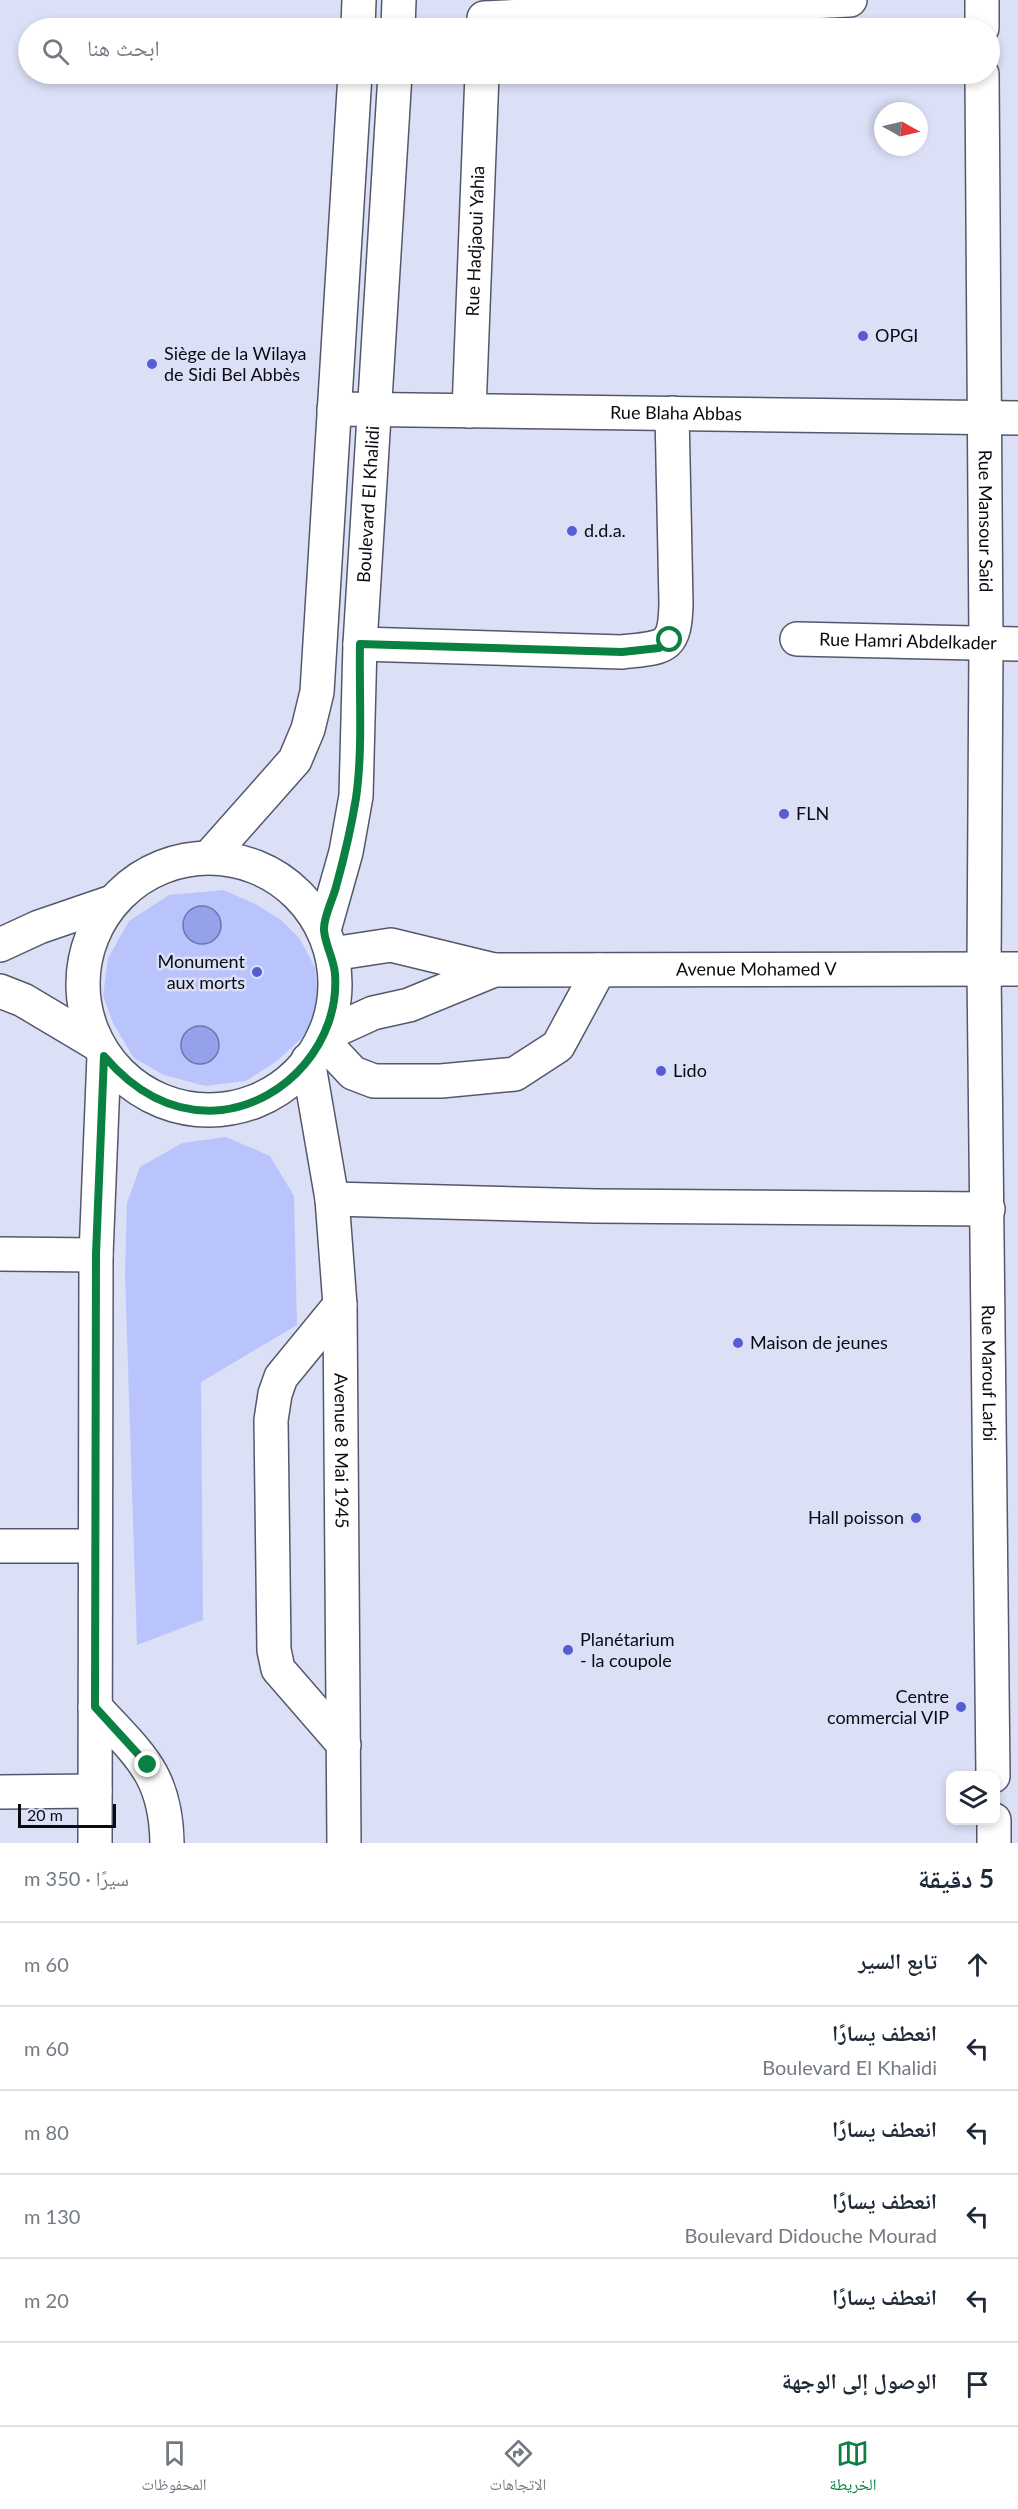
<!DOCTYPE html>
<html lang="ar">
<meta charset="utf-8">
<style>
body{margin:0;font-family:Lato,"Noto Naskh Arabic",sans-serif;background:#f2f2f3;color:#1f2937;direction:rtl}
.controls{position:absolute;right:18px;bottom:18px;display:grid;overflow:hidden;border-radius:12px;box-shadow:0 3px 9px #0003}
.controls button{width:54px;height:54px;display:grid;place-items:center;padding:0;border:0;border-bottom:2px solid #e0e1e3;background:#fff;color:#1f2937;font:30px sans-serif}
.compass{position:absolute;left:874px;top:102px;width:54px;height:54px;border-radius:50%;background:#fff;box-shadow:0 3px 9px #0003;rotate:98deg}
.scale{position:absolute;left:18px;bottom:15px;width:98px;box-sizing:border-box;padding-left:6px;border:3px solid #0a0b12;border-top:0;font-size:16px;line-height:21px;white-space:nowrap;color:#0a0b12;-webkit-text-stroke:4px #dbe0f6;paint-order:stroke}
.stop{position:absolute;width:18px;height:18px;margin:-14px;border:4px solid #0b8043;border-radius:50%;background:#fff}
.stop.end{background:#0b8043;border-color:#fff;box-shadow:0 2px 6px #0008}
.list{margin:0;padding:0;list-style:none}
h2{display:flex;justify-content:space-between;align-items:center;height:78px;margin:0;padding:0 24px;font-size:26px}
h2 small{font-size:20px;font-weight:400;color:#747a83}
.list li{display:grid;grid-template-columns:39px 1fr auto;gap:18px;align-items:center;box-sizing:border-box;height:84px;padding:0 24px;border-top:2px solid #e0e1e3}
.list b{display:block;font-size:22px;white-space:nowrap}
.list p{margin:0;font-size:20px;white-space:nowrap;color:#747a83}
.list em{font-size:20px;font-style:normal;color:#747a83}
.icon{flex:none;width:33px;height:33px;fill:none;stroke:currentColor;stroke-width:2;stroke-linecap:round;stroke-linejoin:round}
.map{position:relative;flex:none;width:1018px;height:1843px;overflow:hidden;direction:ltr}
.search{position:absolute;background:#fff;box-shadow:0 3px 9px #0003;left:18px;right:18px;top:18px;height:66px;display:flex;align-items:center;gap:15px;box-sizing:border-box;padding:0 21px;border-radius:33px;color:#747a83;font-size:22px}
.sheet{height:582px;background:#fff}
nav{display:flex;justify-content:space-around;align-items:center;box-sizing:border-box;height:84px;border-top:2px solid #e0e1e3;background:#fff;font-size:16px;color:#747a83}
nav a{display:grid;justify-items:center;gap:3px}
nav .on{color:#0b8043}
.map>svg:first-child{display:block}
.green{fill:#bac4fc}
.water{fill:#96a1ec;stroke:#6c74ab;stroke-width:1.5}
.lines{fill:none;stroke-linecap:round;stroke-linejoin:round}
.minor-casing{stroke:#55586b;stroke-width:36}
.major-casing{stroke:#55586b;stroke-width:36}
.minor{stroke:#fff;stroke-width:33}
.major{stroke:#fff;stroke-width:33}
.route{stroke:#0b8043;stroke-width:8}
.poi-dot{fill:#585cd4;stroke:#dbe0f6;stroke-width:2}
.labels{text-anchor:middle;stroke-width:5;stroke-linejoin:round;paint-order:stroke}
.street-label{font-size:18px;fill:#0a0b12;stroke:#dbe0f6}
.poi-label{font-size:18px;fill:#0a0b12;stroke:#dbe0f6;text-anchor:start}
</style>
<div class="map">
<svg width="1018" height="1843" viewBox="0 0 1018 1843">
<rect width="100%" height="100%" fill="#dbe0f6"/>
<path class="green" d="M224,890l33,15 24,15 19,19 15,29 3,35 -11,30 -30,28 -31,20 -41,5 -41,-11 -30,-17 -20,-33 -11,-29 5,-38 21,-37 40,-26z
M226,1137l44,19 24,40 3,129 -96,57 2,238 -66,25 -12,-371 2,-71 13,-36 42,-24z"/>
<path class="water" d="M183 925a19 19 0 1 1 38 0a19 19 0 1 1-38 0Z
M181 1045a19 19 0 1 1 38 0a19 19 0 1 1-38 0Z"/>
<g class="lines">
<defs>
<g id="minor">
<path d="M982,0v28"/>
<path d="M484,18l366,-18"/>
<path id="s1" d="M982,74l4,570 -2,325 9,807"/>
<path id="s2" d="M334,409l684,9"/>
<path id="s3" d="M469,411l13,-337"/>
<path id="s4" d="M797,639l221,5"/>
<path d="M360,644l262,8c43,-5 53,-2 54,-49l-4,-190"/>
<path d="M322,1040l31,33 21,8h67l74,-7 43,-28 41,-76"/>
<path d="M332,1199l263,7 393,3"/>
<path d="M0,1254l96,1"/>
<path d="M340,1305l-59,72 -6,17 -4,26 3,230 4,19 66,76"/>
<path d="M0,1546h95"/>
<path d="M95,1707c44,48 71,67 72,136"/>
<path d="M0,1792l95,-1"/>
<path d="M994,1820v23"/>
</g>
<g id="major">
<path d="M358,28l1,-28"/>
<path d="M398,28l1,-28"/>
<path d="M210,856l85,-96 13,-31 9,-37 38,-618"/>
<circle cx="209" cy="984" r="126"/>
<path id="s5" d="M324,930l22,-78 10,-56 4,-152 35,-570"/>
<path d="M0,945l39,-18 73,-25"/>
<path id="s6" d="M332,954l59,-9 103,25 524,-1"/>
<path d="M0,991l23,9 74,44"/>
<path d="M325,1035l48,-22 36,-8 85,-35"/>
<path id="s7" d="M308,1060l24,139 8,106 4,538"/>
<path d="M95,1843l1,-588 8,-199"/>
</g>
</defs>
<use href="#minor" class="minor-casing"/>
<use href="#major" class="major-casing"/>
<use href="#minor" class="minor"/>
<use href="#major" class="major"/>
</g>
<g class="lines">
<path class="route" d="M148,1765l-53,-58 1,-453 8,-198c30,35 69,59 118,54 65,-8 118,-69 113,-136 -1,-15 -10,-29 -11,-44 -1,-12 9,-31 12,-43 8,-29 15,-58 20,-89 7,-48 3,-104 4,-154l262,8 37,-4 11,-8"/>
</g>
<g class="poi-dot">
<circle cx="863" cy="336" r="6"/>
<circle cx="152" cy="364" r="6"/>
<circle cx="572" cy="531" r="6"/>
<circle cx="784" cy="814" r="6"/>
<circle cx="257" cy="972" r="6"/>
<circle cx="661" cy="1071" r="6"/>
<circle cx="738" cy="1343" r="6"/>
<circle cx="916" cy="1518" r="6"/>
<circle cx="568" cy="1650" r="6"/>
<circle cx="961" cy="1707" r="6"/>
</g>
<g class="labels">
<g class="street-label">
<text dy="6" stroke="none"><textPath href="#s3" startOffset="170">Rue Hadjaoui Yahia</textPath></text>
<text dy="6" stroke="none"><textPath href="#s2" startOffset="342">Rue Blaha Abbas</textPath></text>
<text dy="6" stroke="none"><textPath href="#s5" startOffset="430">Boulevard El Khalidi</textPath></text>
<text dy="6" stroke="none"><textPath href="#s1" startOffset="447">Rue Mansour Said</textPath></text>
<text dy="6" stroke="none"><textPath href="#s4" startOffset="111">Rue Hamri Abdelkader</textPath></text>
<text dy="6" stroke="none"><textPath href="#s6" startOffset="428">Avenue Mohamed V</textPath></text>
<text dy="6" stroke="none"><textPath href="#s1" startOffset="1299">Rue Marouf Larbi</textPath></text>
<text dy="6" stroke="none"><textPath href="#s7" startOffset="393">Avenue 8 Mai 1945</textPath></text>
</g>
<g class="poi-label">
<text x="875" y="342">OPGI</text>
<text x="164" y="360">Siège de la Wilaya<tspan x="164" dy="21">de Sidi Bel Abbès</tspan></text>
<text x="584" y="537">d.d.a.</text>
<text x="796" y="820">FLN</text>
<text x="245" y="968" text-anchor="end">Monument<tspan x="245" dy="21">aux morts</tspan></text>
<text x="673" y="1077">Lido</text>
<text x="750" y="1349">Maison de jeunes</text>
<text x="904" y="1524" text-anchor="end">Hall poisson</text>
<text x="580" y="1646">Planétarium<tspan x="580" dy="21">- la coupole</tspan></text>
<text x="949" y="1703" text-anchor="end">Centre<tspan x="949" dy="21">commercial VIP</tspan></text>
</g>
</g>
</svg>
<div class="controls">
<button><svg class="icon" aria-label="layers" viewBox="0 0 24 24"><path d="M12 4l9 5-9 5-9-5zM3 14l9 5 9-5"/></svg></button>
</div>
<svg class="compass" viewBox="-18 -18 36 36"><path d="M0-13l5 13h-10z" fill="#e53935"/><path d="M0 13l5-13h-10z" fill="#747a83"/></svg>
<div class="scale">20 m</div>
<div class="stop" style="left:670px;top:640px"></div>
<div class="stop end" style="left:148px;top:1765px"></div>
<div class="search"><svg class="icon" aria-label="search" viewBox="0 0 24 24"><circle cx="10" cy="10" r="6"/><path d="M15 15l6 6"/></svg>ابحث هنا</div>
</div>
<section class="sheet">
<h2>5 دقيقة<small>سيرًا · 350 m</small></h2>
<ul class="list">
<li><svg class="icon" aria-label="ahead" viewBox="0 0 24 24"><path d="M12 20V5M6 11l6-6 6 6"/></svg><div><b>تابع السير</b></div><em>60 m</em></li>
<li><svg class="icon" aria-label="left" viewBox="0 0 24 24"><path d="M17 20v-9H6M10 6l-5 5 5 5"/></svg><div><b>انعطف يسارًا</b><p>Boulevard El Khalidi</p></div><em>60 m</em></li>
<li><svg class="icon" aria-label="left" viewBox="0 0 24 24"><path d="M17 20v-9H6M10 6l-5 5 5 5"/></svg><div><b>انعطف يسارًا</b></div><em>80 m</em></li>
<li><svg class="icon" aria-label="left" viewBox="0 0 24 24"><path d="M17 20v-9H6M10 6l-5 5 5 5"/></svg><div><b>انعطف يسارًا</b><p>Boulevard Didouche Mourad</p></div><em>130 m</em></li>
<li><svg class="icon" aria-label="left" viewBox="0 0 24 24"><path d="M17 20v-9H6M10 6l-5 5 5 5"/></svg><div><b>انعطف يسارًا</b></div><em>20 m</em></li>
<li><svg class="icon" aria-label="arrive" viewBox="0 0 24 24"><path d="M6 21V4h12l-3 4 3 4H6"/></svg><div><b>الوصول إلى الوجهة</b></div></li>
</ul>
</section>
<nav>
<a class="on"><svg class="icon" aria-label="map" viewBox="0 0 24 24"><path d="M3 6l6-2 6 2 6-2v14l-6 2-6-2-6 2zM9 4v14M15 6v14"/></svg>الخريطة</a>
<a><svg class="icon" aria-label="directions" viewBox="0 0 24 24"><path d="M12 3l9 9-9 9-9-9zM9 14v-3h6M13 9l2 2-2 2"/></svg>الاتجاهات</a>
<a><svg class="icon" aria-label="saved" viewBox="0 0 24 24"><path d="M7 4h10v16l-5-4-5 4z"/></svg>المحفوظات</a>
</nav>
